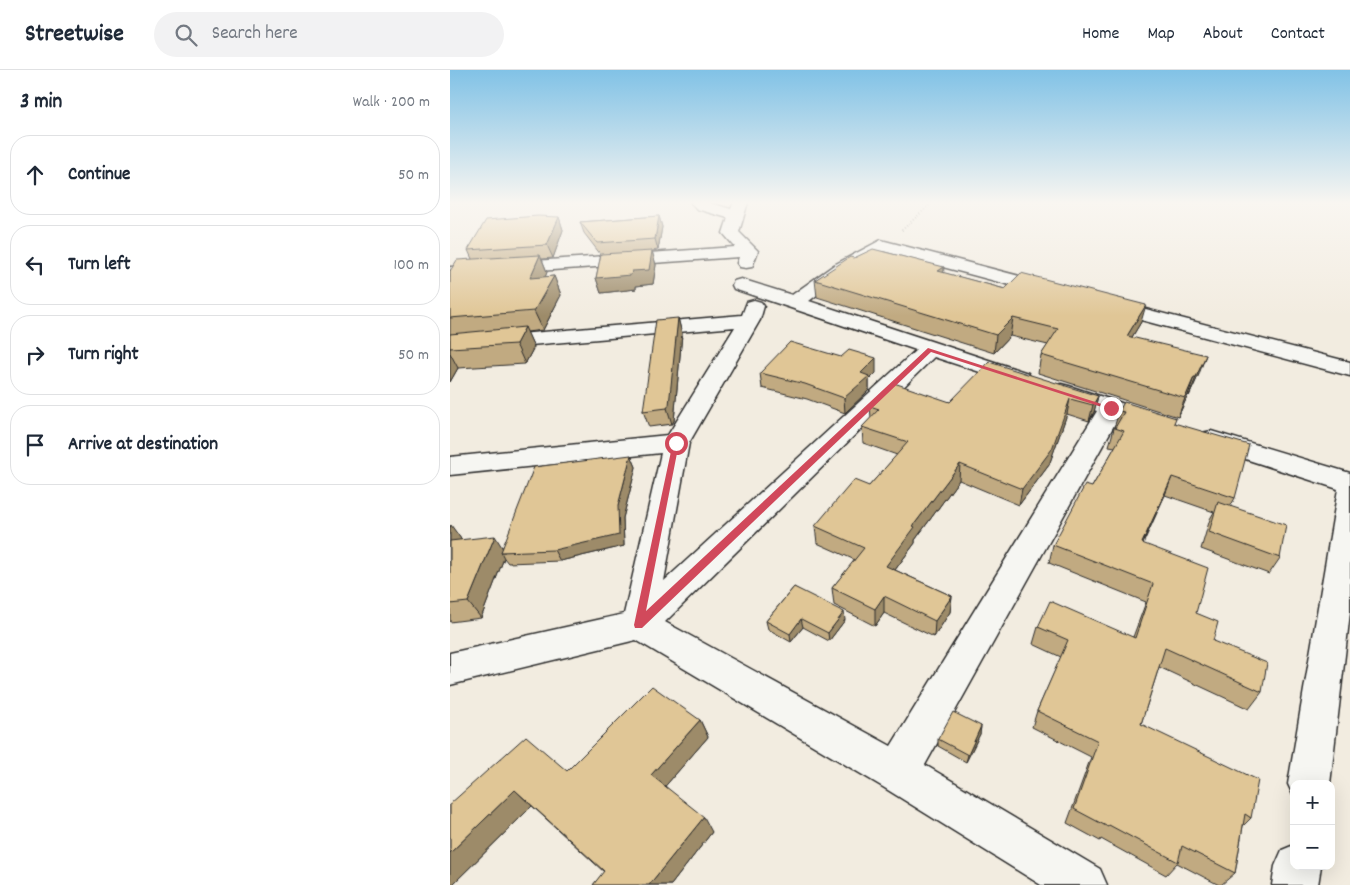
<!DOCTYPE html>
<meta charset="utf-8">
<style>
body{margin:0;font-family:Dekko,sans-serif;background:#f2f2f3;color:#1f2937}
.controls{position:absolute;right:15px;bottom:15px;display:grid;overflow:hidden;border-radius:10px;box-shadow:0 5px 20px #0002}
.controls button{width:45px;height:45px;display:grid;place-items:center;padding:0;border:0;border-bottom:1px solid #e0e1e3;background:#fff;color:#1f2937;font:25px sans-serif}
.stop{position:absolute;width:15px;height:15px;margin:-11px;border:4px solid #d1495b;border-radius:50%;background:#fff}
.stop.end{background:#d1495b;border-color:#fff;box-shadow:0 1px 5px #0008}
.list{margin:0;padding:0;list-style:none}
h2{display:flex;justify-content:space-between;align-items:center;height:65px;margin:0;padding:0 20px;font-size:21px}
h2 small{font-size:16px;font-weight:400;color:#747a83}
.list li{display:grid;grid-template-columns:32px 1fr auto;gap:15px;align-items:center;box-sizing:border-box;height:80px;margin:0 10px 10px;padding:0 10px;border:1px solid #e0e1e3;border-radius:20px}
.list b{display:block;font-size:19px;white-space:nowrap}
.list em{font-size:16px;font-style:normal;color:#747a83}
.icon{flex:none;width:28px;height:28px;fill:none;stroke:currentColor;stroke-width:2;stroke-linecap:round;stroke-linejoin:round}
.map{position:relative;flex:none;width:900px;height:815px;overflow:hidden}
header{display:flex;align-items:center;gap:30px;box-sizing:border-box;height:70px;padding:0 25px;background:#fff;border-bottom:1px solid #e0e1e3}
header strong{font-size:24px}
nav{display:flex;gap:28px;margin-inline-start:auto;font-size:18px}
.search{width:350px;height:45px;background:#f2f2f3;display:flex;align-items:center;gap:12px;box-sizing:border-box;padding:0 18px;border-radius:28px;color:#747a83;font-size:19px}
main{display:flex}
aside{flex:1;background:#fff}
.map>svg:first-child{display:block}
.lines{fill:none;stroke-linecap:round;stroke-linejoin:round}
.minor-casing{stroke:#2b2b2b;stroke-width:3}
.path{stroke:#2b2b2b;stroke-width:2;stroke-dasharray:0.5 2.5;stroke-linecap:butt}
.minor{fill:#f6f6f2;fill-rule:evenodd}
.wall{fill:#c1aa81;stroke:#2b2b2b}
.shaded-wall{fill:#9d8b69;stroke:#2b2b2b}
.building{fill:#e0c696;stroke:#2b2b2b}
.route{fill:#d1495b}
</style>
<header>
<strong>Streetwise</strong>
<div class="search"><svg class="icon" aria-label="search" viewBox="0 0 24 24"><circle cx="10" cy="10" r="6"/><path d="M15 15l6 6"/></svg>Search here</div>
<nav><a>Home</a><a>Map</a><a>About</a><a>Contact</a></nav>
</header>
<main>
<aside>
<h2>3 min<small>Walk · 200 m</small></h2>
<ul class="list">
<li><svg class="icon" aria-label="ahead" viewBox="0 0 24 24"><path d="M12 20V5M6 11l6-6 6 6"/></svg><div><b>Continue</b></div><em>50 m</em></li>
<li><svg class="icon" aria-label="left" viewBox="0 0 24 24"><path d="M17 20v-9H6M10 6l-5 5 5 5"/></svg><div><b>Turn left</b></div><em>100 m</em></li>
<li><svg class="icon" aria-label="right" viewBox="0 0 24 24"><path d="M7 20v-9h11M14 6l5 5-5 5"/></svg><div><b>Turn right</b></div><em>50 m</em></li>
<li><svg class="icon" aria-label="arrive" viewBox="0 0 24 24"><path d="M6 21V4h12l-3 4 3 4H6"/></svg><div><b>Arrive at destination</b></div></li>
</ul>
</aside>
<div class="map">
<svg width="900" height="815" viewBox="0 0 900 815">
<rect width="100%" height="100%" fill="#f2ece0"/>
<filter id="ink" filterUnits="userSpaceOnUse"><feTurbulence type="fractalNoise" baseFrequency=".02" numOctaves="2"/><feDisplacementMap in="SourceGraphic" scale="10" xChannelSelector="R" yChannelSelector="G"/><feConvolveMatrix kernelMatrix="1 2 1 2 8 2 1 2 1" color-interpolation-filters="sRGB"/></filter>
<g filter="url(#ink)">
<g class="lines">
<defs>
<path id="minor" d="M240,132h16l25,7 3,-7h14l-9,30 19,19 -6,16 -6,1 -6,-1 -3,-4 2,-6 -289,20v-10l285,-20 -12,-14 5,-15 -31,-9z
M431,170l177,46 2,4 -2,4 -7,2 -168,-45 -37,22 -37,28 219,72 3,5 -3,5 -8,2 -86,-28 -269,265 226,124 206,-335 -44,-15 -4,-5 4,-5 8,-2 8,2 95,31 3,5 -3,5 -9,3 -37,-12 -193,347 175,104 7,16h-66l-158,-98 -247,-147 -186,45v-32l174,-39 37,-161 -211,22v-18l218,-22 67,-108 -285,25v-12l292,-25 5,-13 7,-2 7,2 3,4 -4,14 -71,123 -25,138 252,-231 -182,-61 -2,-4 2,-4 7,-2 51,16 42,-30z
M657,229l243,63v14l-250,-67 -3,-4 3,-4z
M761,361l139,42v139l-20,172h-36v13l-6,-13 50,-295 -136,-44 -4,-6 4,-6z
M844,775v21h27l-3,19h-46l3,-19 7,-16z"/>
</defs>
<use href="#minor" class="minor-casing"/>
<path class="path" d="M452,160l31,-28"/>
<use href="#minor" class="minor"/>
</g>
<path class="wall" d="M209,146l3,11 -4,23 -6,1 4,14 -3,19 -17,2v3l-35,4 -5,-15 5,-23 -17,-22 -4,-11z
M109,147l4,13 -10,28 -11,1 5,13 -2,5 9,-1 7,19 -18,35 -16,2 7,15 -9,17 -67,4 -8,14v-111l22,-12 -4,-9z
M404,188l90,15 61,16 136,33 -9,15 67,37 -10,22 -1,-1 -10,22 -140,-44 3,-18 7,-10 -38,-9 -16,17 -177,-56 -2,-17z
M228,248l4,16 -8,87 -2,3 -23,3 -6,-16z
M310,303h116l-7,7v10l-24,23 -38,-14 -45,-11z
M648,326l-4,16 -5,9 -22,-7 -18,51 -30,40 -60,-25 -44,60v3l-20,27 57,26 -2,16 -16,25 -50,-24 -9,13 -41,-21 -2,-17 23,-28 -38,-17 -2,-17 54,-40 28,-31 -34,-12 -1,-16 9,-9 -1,-12 80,-4z
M669,341l56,12 60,75 -5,9 50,51 -11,16 -68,-25 9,-30 4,-7 -49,-17 -22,49 53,69 17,28 49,51 -13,17 -90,-42 -18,57 110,94 -8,8 -8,47 -14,12h-2l-42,-22 -11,12 -65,-36 -1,2 -33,-18 24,-66 -59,-30 5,-16 24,-54 -28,-13 5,-17 95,10 13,-35 -97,-39 4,-18 39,-58 23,-40 -6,-1z
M181,385l5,12 -13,51 1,28 -64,15 -52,2 -4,-5 -23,60 -31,4v-97l11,14v1l42,7z
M344,517l51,33 -16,21 -26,-14 -12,15 -23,-13 -2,-8z
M250,650l8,17 -43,49 47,46 -41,53h-78l11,-13 -72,-66 -80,79h-2v-81l117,-33z
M531,656l-1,8 -14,28 -28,-16v-7z"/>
<path class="shaded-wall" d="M209,146l3,11 -4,23 -3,-11z
M109,147l4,13 -10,28 -6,-13z
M202,181l4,14 -3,19 -17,2v3l-35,4 -5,-15z
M90,185l7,17 -9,25 -8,-19z
M494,197l-1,16 -5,-12z
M104,206l7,19 -18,35 -9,-19z
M696,235l-5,17 -19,32 5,-18z
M228,248l4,16 -8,87 -2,3 -5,-16z
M563,248l-3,18 -16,17 2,-18z
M75,257l9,20 -9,17 -9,-20z
M0,283l8,15 -8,14z
M756,285l-7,19 -10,22 7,-19z
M426,288v15l-7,7v10l-24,23 -1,-15 17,-25z
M744,307l-6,18 -10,22 7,-19z
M648,326l-4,16 -5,9 4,-16z
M620,329l-3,15 -18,51 -30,40 3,-16z
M181,385l5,12 -13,51 1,28 -64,15 -6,-11 64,-44z
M510,394l-1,16 -44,60v3l-29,39v-16l27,-40z
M722,407l-7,18 -31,66 8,-18z
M1,455l10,14 -11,27v-38z
M45,466l10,16h-4l3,6 -23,60 -13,-16z
M434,526v17l-9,13v-17z
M502,526l-2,16 -16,25 1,-16z
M394,542l1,8 -16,21 -1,-8z
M351,549l2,8 -12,15 -1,-8z
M250,650l8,17 -47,54 -10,-16z
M531,656l-1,8 -14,28 2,-7z
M65,720l17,16 -80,79h-2v-32z
M254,747l8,15 -41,53h-22z"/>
<path class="building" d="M88,146l21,1 -12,28 -79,5 18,-30z
M209,146l-4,23 -58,4 -17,-21z
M423,179l71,18 -6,4 67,18 16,-16 125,32 -19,31 79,19 -10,22h-2l-9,21 -144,-43 17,-26 -45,-11 -17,17 -181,-55 35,-23 4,1z
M202,181l-3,19 -17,1 -1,4 -35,3 5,-24z
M90,185l-10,23 24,-2 -20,35 -84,7v-47l7,-11z
M228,248l-9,87 -2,3 -24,3 13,-91z
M75,257l-9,17 -66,4v-14z
M340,272l51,15 8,-7 27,8 -15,15 8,3 -25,22 -39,-14 -45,-11z
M539,292l109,34 -5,9 -23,-6 -18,50 -30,40 -62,-25 -47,62 2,1 -29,39 66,30 -17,25 -51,-25 -9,13 -43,-21 32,-40 -49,-22 39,-46 15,6 39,-44 -46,-15 17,-18 -9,-3 24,-23 56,19z
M674,332l52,16 -2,5 75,22 -14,53 -63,-21 -30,66 66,25 -12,45 22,9 -5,19 54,22 -5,29 -97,-44 -24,76 117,56 -7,38 -6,-4 -10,59 -53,-27 -4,16 -69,-37 -1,2 -34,-18 24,-68 -61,-30 31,-71 -30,-13 12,-26 85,37 18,-54 -100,-39 32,-60 7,2 32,-56 -9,-3 9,-16 -5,-1z
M181,385l-13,51 1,29 -65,15 -53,2 33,-85z
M768,432l68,23 -6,33 -71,-26z
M45,466l-27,66 -18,2v-63z
M344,517l50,25 -16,21 -27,-14 -11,15 -24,-13z
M202,616l48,34 -49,55 53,42 -55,68h-56l11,-14 -89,-81 -65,63v-49l76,-68 41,35z
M503,642l28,14 -13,29 -30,-16z"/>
</g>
<linearGradient id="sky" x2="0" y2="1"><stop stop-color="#81c2e6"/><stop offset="0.54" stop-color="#f9f6f1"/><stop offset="1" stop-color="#f9f6f1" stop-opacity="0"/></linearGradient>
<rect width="900" height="246" fill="url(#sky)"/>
<path class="route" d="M478,278l186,60 -6,1 -177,-57 -289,276h-7l-1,-3 39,-183 6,1 -33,168z"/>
</svg>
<div class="controls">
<button>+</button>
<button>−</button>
</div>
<div class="stop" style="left:226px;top:373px"></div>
<div class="stop end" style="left:661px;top:338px"></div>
</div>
</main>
